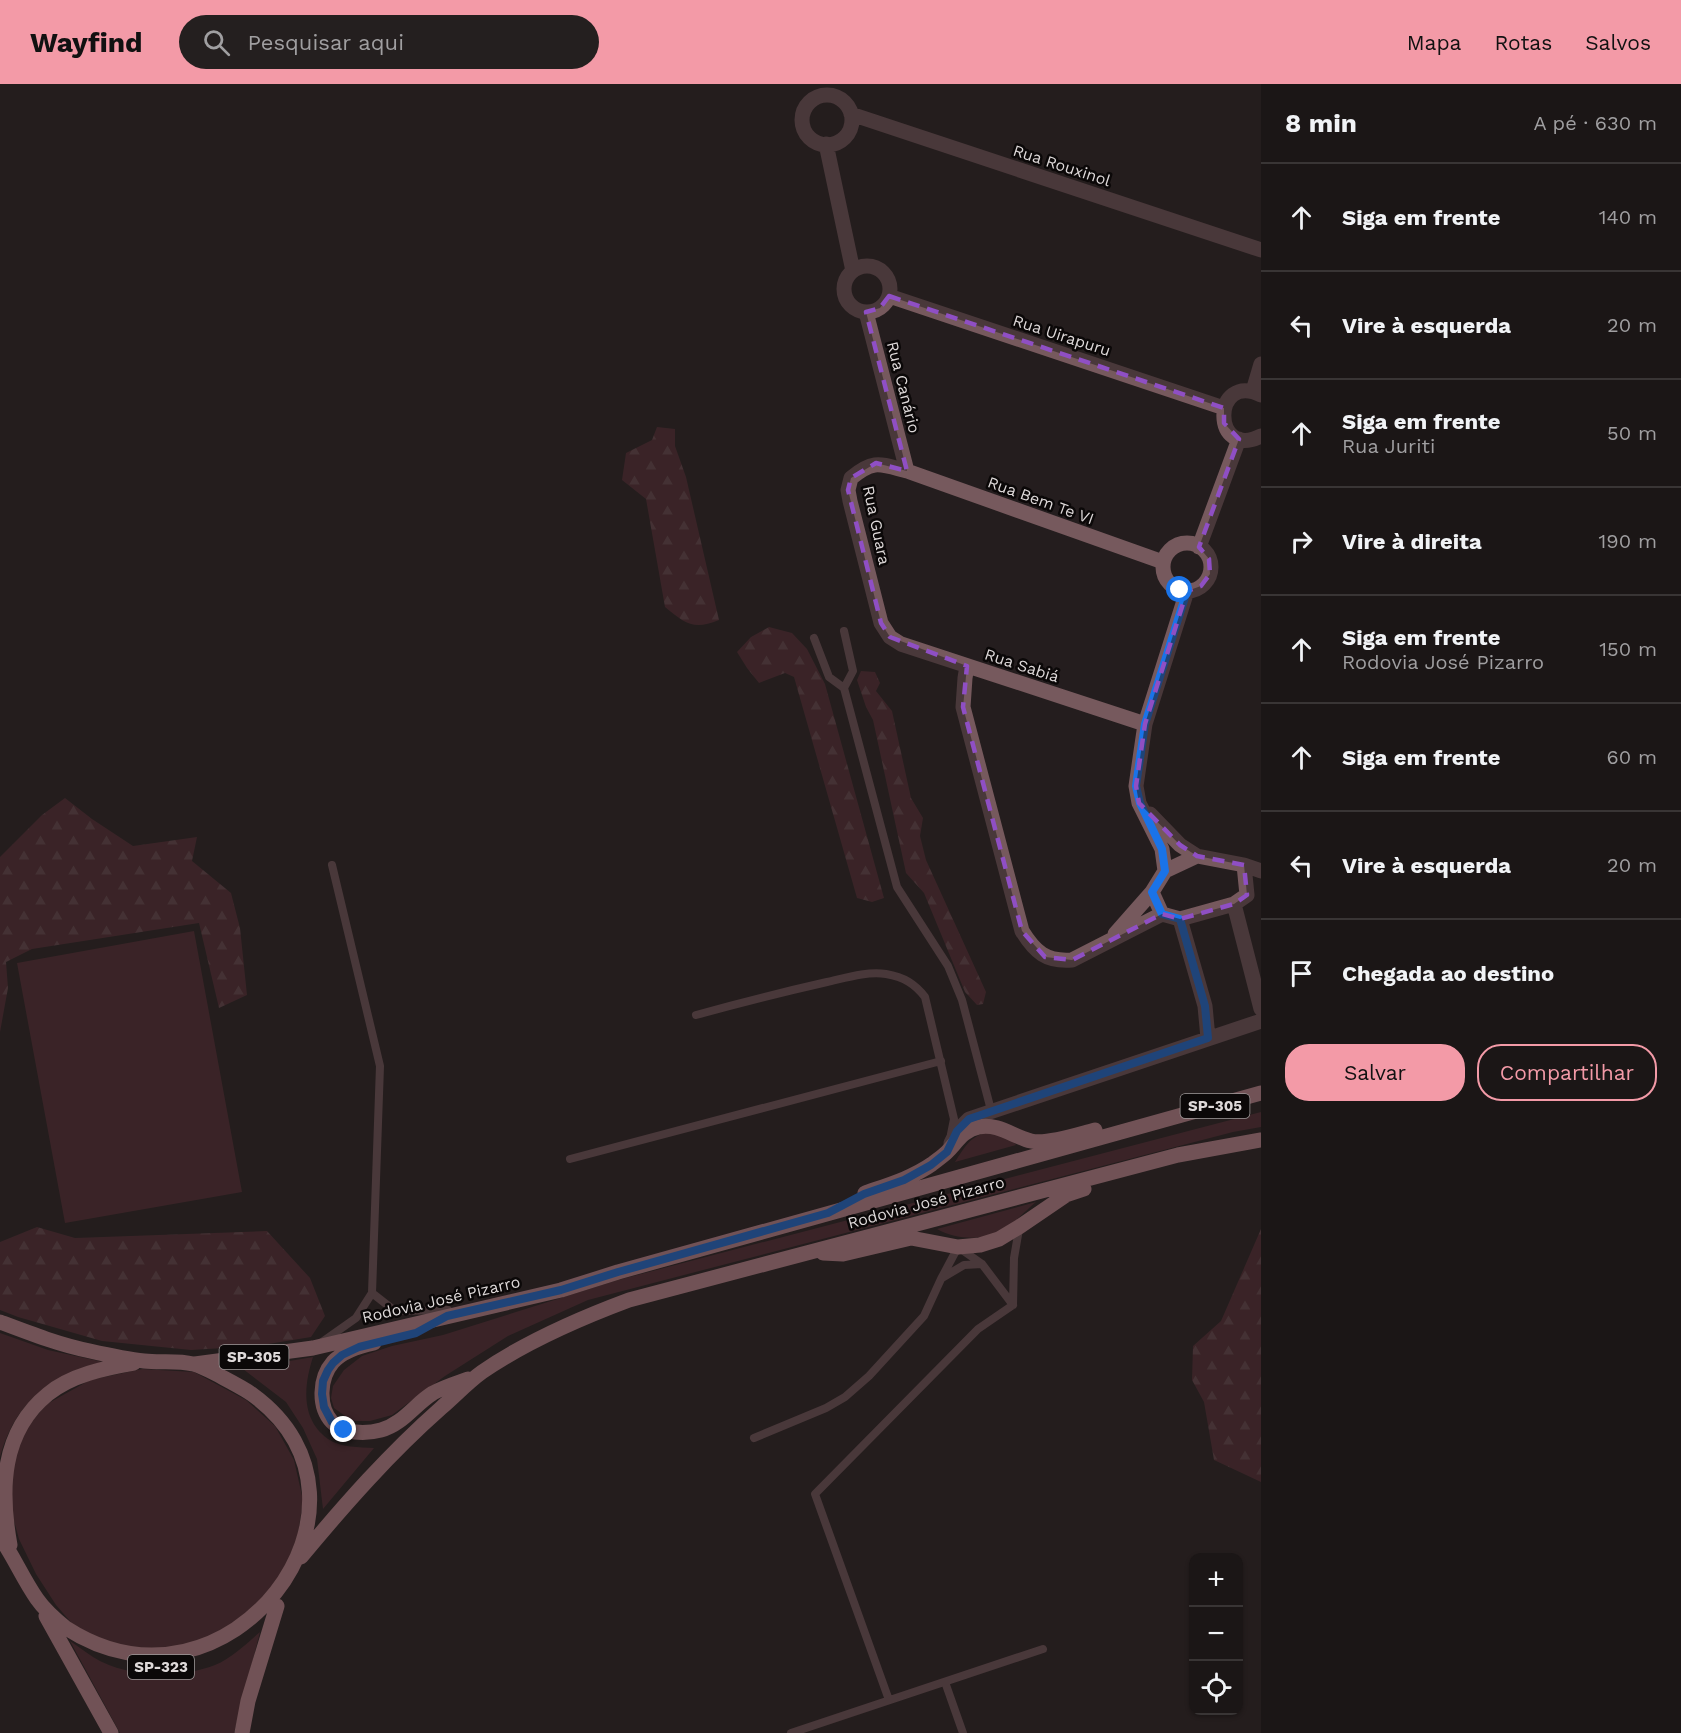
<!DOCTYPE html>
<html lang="pt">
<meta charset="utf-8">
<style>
body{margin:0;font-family:"Work Sans",sans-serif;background:#241f1f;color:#f1f3f6}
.controls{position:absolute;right:18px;bottom:18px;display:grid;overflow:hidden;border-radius:12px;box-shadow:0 2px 4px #0004}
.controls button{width:54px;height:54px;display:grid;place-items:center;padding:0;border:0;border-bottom:2px solid #393535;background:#1b1616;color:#f1f3f6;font:30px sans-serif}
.stop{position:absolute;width:18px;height:18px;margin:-14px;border:4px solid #1a73e8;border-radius:50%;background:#fff}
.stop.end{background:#1a73e8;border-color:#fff;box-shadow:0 2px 6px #0008}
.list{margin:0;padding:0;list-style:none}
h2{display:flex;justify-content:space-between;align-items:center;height:78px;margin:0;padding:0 24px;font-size:26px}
h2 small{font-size:20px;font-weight:400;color:#a09fa1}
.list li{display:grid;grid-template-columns:39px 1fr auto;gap:18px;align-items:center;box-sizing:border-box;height:108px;padding:0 24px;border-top:2px solid #393535}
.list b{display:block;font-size:22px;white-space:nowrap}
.list p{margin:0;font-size:20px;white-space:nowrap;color:#a09fa1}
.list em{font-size:20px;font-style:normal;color:#a09fa1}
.actions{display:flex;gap:12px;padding:18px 24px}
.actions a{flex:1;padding:14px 0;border:2px solid #f39aa7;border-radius:24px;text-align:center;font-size:21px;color:#f39aa7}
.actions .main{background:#f39aa7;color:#111}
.icon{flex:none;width:33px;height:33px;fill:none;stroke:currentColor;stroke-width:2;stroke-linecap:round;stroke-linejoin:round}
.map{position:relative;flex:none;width:1261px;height:1649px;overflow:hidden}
header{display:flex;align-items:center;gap:36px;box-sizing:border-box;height:84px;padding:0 30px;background:#f39aa7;color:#111}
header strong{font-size:28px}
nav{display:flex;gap:33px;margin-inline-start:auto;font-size:21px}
.search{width:420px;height:54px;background:#241f1f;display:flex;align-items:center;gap:15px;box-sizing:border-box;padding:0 21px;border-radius:33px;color:#a09fa1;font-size:22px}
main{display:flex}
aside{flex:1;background:#1b1616}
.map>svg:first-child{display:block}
.green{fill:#542c33}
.forest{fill:url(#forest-firs)}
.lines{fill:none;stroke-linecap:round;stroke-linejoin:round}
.service{stroke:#76595d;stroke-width:8}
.minor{stroke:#76595d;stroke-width:15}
.primary{stroke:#ce939b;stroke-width:15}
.route{stroke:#1a73e8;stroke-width:8}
.marked{fill:none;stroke:#8f4fc4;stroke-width:4.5;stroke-dasharray:12 8;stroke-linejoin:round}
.labels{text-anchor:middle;stroke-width:5;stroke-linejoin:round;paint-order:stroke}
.shield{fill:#0b0808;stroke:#9f9a9a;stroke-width:1.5}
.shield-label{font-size:15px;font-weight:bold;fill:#ded9d9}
.street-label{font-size:16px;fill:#ded9d9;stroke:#0b0808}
</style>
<header>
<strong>Wayfind</strong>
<div class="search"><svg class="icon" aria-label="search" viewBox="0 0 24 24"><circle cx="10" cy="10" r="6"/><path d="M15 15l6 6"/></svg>Pesquisar aqui</div>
<nav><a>Mapa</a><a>Rotas</a><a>Salvos</a></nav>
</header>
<main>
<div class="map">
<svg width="1261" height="1649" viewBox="0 0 1261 1649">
<defs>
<pattern id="forest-firs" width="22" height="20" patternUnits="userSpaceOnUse" patternTransform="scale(1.5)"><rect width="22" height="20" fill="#542c33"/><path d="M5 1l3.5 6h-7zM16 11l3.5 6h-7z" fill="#6c4a50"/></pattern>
</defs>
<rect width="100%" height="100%" fill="#241d1e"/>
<path class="green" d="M194,847l48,261 -177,31 -48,-260z
M1261,1028v15l-28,5 -645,168 -80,36 -63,40 -53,39 -22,6h-18l-18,-13 -3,-10 2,-12 11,-16 18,-14 30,-10 51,-11 175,-55z
M988,1048l22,6 6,7 -61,17c9,-14 15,-26 33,-30z
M1036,1118c-10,8 -25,25 -36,30 -19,9 -46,7 -63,-3z
M0,1249l48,17 60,13c-20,9 -47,16 -65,28 -23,14 -36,41 -43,66z
M313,1273c-9,28 -13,62 15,82 13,9 31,8 46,9l-51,61 -6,-50 -14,-31 -17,-26 -43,-33z
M142,1285l52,3 52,28 29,26 19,34 9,40 -5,34 -15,40 -47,60 -16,12 -27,10 -27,5 -36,-4 -55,-30 -19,-22 -20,-31 -17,-35 -8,-29 3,-55 14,-29 19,-22 43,-24z
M260,1548l-26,101h-114l-50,-92c8,5 15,11 23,16 34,21 85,22 122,8 17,-7 31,-21 45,-33z"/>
<path class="forest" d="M657,343l18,2v17l11,31 33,143c-26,11 -34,3 -54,-13l-19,-108 -24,-19 4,-27 26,-13z
M769,543l23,6 15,16 18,35 59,214 -12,4 -15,-4 -63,-221 -9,-4 -26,10 -12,-15 -10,-16 14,-15z
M861,587l14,1 5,11 -4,8 16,20 19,87 12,20 -3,18 6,24 60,132 -3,12 -6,1 -12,-13 -41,-99 -18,-20 -33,-153 -7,-13 -9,-27z
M65,714l27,21 41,27 64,-9 -5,24 39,32 9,35 7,67 -28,13 -20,-85 -167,26 -26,13 2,26 -8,44v-175l42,-42z
M37,1143l38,11 192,-7 43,47 15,38 -14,21 -55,9 -65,4 -89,-9 -84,-24 -18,-7v-68z
M1261,1145v253l-47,-22 -10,-58 -12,-22 1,-34 28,-25z"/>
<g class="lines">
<path class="service" d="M844,547l9,40 -9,17
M814,554l15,39 15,11 53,199 51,79 14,34 29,110
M696,931c43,-12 87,-23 131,-33 18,-4 40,-11 59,-8 18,3 29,10 39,23l29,122 -3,15
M570,1075l371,-98
M942,1194l22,-13 18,-1
M372,1209l23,18 53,-1
M1013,1221l1,-47 5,-29
M322,1258l34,-24 16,-25 8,-227 -48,-201
M754,1354l72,-30 19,-11 24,-21 55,-60 17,-37 17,-32 24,17 31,41
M945,1598l18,51
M889,1616l-74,-206 163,-165 35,-24
M791,1649l252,-84"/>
<path class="minor" d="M802 36a25 25 0 1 1 50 0a25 25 0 1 1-50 0Z
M851,30l410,136
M826,60l27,127
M844 205a23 23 0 1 1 46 0a23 23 0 1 1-46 0Z
M889,212l335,112
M866,228l41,159
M1253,307l8,-27
M1261,311c-50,-24 -49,66 0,41
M1163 483a24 24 0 1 1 48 0a24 24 0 1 1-48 0Z
M1199,463l40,-108
M967,582l-2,12 -2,29 59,224c13,21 24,31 50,29l90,-46
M1145,640l-244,-80 -11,-7 -9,-14 -31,-122 -2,-11 3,-12c23,-19 29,-14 56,-7l256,91
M1150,730l30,31 17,11
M1244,781l17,6
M1165,787l32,-15 47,9 3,30 -13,9 -54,15 -18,-5 -10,-22 13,-21 -3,-22 -23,-46 -3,-17 9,-62 42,-133
M1234,820l27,105
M1180,835l25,87 3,32
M1115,850l37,-42
M951,1059l6,-12 12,-12 292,-98"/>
<path class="primary" d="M865,1109c23,-8 47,-15 67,-29 5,-4 11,-8 15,-12 10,-10 16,-22 32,-25 19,-4 35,10 52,14 16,4 48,-7 64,-11
M823,1169l20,1 68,-16 47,9 22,-2 19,-6 20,-12 47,-32 18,-6
M0,1238c29,11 60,23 90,29 18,4 36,8 54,10 16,2 33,-1 49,3 10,2 52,25 60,31 149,109 -25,338 -187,233 -10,-8 -22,-19 -29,-29 -14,-20 -23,-42 -37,-62
M374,1259c-14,3 -31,8 -41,19 -14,16 -15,45 -1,60 11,12 34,12 49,8 22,-6 34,-26 52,-37 11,-6 24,-10 35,-14
M195,1280l118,-16 248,-58 57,-18 643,-179
M10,1461c-10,-55 -9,-113 38,-151 23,-19 57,-26 86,-31
M301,1473c44,-53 88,-103 140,-149 14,-12 27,-26 41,-36 45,-31 96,-53 147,-72l549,-145 83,-15
M46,1532l65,117
M242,1649l6,-32 29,-95"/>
</g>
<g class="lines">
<path class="route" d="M344,1346l-12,-8 -8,-15 -2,-13 1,-13 5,-11 5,-7 9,-8 17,-8 57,-14 31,-17 114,-26 57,-18 210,-59 36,-19 40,-14 27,-15 16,-13 10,-21 12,-12 239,-81 -3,-32 -25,-87 -18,-5 -10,-22 13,-21 -3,-22 -22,-46 -4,-17 9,-62 42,-133 -7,-1"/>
</g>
<path d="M0 0H1261V1649H0ZM889,212l335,112v15l15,16 -40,108 10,12 1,15 -9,12 -14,5 -42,133 -9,62 3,17 41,42 17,11 47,9 3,30 -13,9 -54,15 -18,-5 -90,46 -27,-3 -23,-26 -59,-224 4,-41 -77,-29 -9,-14 -33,-133 3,-12 25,-15 31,8 -41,-159 14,-4z" fill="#241d1e" fill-opacity=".55" fill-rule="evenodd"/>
<path class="marked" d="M889,212l335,112v15l15,16 -40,108 10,12 1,15 -9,12 -14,5 -42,133 -9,62 3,17 41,42 17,11 47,9 3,30 -13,9 -54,15 -18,-5 -90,46 -27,-3 -23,-26 -59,-224 4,-41 -77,-29 -9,-14 -33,-133 3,-12 25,-15 31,8 -41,-159 14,-4z"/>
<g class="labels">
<g class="shield">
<rect x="1180.5" y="1010" width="69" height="24" rx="4.5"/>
<rect x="219.5" y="1261" width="69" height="24" rx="4.5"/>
<rect x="128" y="1571" width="66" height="24" rx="4.5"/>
</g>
<g class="shield-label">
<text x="1215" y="1027">SP-305</text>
<text x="254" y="1278">SP-305</text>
<text x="161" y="1588">SP-323</text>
</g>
<g class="street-label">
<text transform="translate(1062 81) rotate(18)" y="6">Rua Rouxinol</text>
<text transform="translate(1062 251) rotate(18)" y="6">Rua Uirapuru</text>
<text transform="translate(904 303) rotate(76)" y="6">Rua Canário</text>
<text transform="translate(1041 416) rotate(20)" y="6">Rua Bem Te VI</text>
<text transform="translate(877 441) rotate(78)" y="6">Rua Guara</text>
<text transform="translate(1022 581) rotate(18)" y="6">Rua Sabiá</text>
<text transform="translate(926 1118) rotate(-15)" y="6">Rodovia José Pizarro</text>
<text transform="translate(441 1215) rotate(-13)" y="6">Rodovia José Pizarro</text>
</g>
</g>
</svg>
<div class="controls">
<button>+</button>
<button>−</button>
<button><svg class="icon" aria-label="locate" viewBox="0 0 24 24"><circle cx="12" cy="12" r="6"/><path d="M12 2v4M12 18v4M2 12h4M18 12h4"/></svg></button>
</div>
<div class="stop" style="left:1180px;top:506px"></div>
<div class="stop end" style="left:344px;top:1346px"></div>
</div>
<aside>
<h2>8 min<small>A pé · 630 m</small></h2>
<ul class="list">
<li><svg class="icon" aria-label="ahead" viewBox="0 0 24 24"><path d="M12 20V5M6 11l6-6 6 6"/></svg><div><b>Siga em frente</b></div><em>140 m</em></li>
<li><svg class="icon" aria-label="left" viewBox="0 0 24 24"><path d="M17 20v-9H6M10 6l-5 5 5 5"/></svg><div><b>Vire à esquerda</b></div><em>20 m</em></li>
<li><svg class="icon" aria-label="ahead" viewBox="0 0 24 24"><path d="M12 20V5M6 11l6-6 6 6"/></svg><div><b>Siga em frente</b><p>Rua Juriti</p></div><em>50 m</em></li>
<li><svg class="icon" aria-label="right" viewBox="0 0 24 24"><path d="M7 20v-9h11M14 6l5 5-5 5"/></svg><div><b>Vire à direita</b></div><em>190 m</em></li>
<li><svg class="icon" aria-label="ahead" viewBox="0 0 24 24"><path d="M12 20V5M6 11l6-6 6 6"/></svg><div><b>Siga em frente</b><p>Rodovia José Pizarro</p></div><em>150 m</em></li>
<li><svg class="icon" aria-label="ahead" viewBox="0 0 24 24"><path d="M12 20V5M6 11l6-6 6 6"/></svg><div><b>Siga em frente</b></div><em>60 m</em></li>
<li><svg class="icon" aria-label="left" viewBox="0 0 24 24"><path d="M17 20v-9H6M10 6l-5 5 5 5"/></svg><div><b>Vire à esquerda</b></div><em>20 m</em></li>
<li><svg class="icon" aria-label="arrive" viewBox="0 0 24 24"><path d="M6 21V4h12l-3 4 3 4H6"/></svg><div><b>Chegada ao destino</b></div></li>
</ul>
<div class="actions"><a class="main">Salvar</a><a>Compartilhar</a></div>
</aside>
</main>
